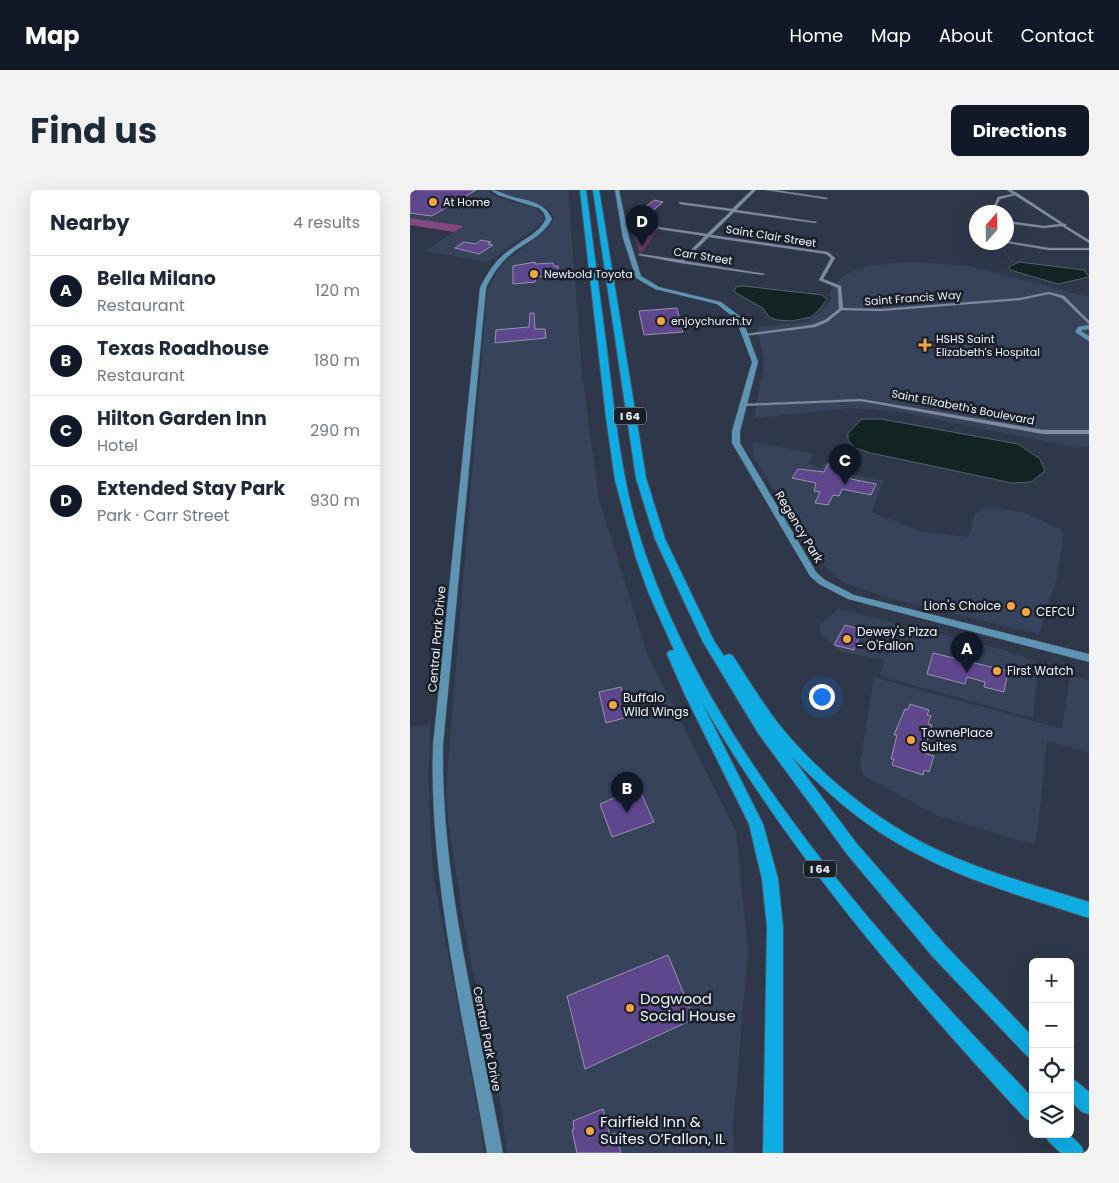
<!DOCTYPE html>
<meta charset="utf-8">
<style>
body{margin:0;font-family:Poppins,sans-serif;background:#f2f2f3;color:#1f2937}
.controls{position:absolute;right:15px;bottom:15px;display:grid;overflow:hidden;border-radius:8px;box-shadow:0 5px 20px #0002}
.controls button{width:45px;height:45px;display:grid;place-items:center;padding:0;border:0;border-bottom:1px solid #e0e1e3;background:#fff;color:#1f2937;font:25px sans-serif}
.compass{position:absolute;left:559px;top:15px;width:45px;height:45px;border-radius:50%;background:#fff;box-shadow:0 5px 20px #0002;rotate:20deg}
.you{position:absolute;left:411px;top:506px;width:18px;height:18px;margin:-12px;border:4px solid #fff;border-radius:50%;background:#1a73e8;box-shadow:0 0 0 8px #1a73e833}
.badge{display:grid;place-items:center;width:32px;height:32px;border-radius:50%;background:#111827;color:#fff;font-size:16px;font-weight:700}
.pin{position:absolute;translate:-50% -41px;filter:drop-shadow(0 1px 2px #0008)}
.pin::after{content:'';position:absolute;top:26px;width:18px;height:15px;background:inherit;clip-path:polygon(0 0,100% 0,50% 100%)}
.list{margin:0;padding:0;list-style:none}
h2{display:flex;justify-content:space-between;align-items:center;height:65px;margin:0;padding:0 20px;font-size:21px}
h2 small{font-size:16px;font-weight:400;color:#747a83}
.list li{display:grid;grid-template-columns:32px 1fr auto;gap:15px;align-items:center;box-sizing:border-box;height:70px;padding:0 20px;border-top:1px solid #e0e1e3}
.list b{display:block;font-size:19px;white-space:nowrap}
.list p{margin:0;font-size:16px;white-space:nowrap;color:#747a83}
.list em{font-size:16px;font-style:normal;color:#747a83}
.icon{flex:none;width:28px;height:28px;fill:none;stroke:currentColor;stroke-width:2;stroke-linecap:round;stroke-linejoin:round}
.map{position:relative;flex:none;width:679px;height:963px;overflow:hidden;border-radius:8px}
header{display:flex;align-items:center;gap:30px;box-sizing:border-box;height:70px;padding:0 25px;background:#111827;color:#fff}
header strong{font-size:24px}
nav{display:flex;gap:28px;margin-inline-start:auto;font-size:18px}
.intro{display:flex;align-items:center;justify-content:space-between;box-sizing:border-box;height:120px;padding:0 30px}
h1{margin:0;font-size:35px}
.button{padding:12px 22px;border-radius:8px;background:#111827;color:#fff;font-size:18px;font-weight:700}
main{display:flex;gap:30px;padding:0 30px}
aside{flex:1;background:#fff;border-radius:8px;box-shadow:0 5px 20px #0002}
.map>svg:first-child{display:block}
.built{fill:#36435a}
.green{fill:#673963}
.forest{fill:#854780}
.water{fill:#132425;stroke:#546266}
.building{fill:#5f478e;stroke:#9993ab}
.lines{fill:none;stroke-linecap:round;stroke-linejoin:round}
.street-casing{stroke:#4e5666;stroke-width:1}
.secondary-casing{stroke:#4e5666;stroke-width:1}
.highway-casing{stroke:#4e5666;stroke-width:2}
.street{fill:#7f8aa0;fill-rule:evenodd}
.secondary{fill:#5d94b4;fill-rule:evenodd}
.highway{fill:#0eace2;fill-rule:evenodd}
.poi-dot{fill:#f2a541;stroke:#1a1f28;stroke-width:2}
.labels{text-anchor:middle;stroke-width:5;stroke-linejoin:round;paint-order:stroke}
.far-poi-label{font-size:11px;fill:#ecf3ff;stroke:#1a1f28;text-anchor:start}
.far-street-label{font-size:11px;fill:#ecf3ff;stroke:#1a1f28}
.shield{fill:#1a1f28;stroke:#adb3be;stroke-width:1}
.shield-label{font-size:11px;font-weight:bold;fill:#ecf3ff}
.street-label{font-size:12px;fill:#ecf3ff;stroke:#1a1f28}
.poi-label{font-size:12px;fill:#ecf3ff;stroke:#1a1f28;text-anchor:start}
.near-poi-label{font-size:15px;fill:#ecf3ff;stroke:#1a1f28;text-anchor:start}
</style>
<header>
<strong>Map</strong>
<nav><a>Home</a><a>Map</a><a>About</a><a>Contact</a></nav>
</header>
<div class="intro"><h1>Find us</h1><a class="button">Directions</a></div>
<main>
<aside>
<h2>Nearby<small>4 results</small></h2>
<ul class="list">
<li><span class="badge">A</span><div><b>Bella Milano</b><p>Restaurant</p></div><em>120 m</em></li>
<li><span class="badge">B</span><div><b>Texas Roadhouse</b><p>Restaurant</p></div><em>180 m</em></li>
<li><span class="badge">C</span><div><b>Hilton Garden Inn</b><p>Hotel</p></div><em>290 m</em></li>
<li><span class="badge">D</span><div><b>Extended Stay Park</b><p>Park · Carr Street</p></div><em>930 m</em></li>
</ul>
</aside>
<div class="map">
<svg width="679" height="963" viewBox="0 0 679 963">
<rect width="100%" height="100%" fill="#2e384a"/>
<path class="built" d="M0,0h79v3l10,5 34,9 11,8 -1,7 -55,40 -64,-11 39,-25 -53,-8z
M88,0h70l14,183 17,127 49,156 88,175 12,120 -15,176 2,26h-228l-5,-41 -36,-175 -18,-115 -2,-36 41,-494 13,-26 48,-38 6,-9 -3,-7 -7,-6 -39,-11z
M502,72l56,4 121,31v149l-11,2 -171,-35 -38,-4 -19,-1 -96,10 10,-54 -7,-37 49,-5 12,-8 13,-14 -1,-9 10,-12 12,-8 21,-6z
M343,251l61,13 -5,10 12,4 4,-5 12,-3 10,3 6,4 -2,7 33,7 -13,31 52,20 46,5 6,-23 7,-4 11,-3 32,6 38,17v10l-7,41 -17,53 -150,-36 -47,-16 -28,-27 -61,-99z
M428,419l166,41 31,11 3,6 -5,51 -153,-42 4,-16 -43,-8 -19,-17 -4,-8z
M660,486l19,4v73l-42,-12 -10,95 -4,8 -95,-28 -74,-40 -4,-13 14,-86 188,52z
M21,534l-3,51 5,100 47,246 4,32h-74v-426z"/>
<path class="green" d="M220,29l12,1 17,8 -19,27z"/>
<path class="forest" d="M0,28l54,8 -10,6 -44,-7z"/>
<path class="water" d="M609,72l65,8 5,7 -31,7 -48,-14 -1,-3z
M333,96l79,9 5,4 -8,11 -8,7 -19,4 -15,-1 -8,-3 -6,-9 -29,-16 2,-5z
M452,229h19l137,25 22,15 5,12 -14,11 -19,1 -141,-30 -16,-5 -7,-8v-7z"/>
<path class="building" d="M3,0h63l-44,26 -22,-3v-21z
M244,10l9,2 -18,15 -10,-2z
M71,50l10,2 -3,2 5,1 -14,9 -24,-6 9,-6 12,2z
M125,72v2l18,-1 1,3h4v6h-4v4l-18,1 -1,5 -22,2v-18z
M267,118l6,24 -39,3 -5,-24z
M120,123h4l1,16h10l1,9 -51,5 1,-13 33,-3z
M430,273l11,5 -5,10 30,6 -5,11 -29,-6 -3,7 -6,-1 -5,10 -13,-2 5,-11 -6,-1 2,-8 -24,-5 6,-9 26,3 4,-8z
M435,435l11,3 -1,3 6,2 -7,17 -20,-5z
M523,463l75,18 -4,21 -20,-5 1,-5 -18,-5 -2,7 -38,-10z
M211,497l7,30 -22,6 -7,-31z
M500,514l19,6 -2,5 4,1 -3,8 4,1 -8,28 10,3 -5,16 -5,-2 -1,5 -31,-10 2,-6h-3l6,-24h-3l11,-26 3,1z
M231,603l13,29 -42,15 -12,-33 23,-10 1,5z
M258,765l26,64 -109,50 -18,-73z
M193,919l7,26 6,-2 5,20h-44l-5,-23 2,-1 -1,-8z"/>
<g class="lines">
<defs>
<path id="street" d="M342,0h4l-20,20 81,12 -2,1 -81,-11 -23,23 117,17 7,6 -12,21 18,7 2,22 38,1 139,-11 29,-6 15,4 25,25v3l-27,-26 -13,-4 -29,6 -139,11 -39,-1 -15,12 -12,5 -71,9v-1l2,-1 66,-9 13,-5 14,-11 -1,-21 -19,-8 12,-22 -5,-4 -117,-17 -25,24 81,13 -2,1 -82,-12 -43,-8 2,-1 41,6 24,-24 -46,-7 -1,-2 49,7 24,-23 -51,-7 -1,-2 53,7z
M356,0h9l53,8 -2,1z
M597,0h4l6,3 47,31h2v2l23,14v3l-27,-17 -18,2 -38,-5v-2l38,5 16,-2 -45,-29 -15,4 -7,13h-2l7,-15 15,-3z
M596,51l43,7h40v2h-40l-47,-8h4z
M451,209l182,31h46v4h-46l-182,-33 -118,5 -2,-1 2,-1z"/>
<path id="secondary" d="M81,0c7,0 12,4 19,6 17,5 34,5 42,23 -9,17 -26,23 -40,34 -11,9 -20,21 -26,35l-43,457c-2,138 35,273 60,408h-16c-23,-135 -58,-270 -54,-408l47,-457c7,-15 17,-30 31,-39 13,-10 28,-16 35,-30l-2,-6 -5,-5 -41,-13z
M205,0h4l10,48 12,38 18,11 62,15 21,16 16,44 -18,69v12l76,129 9,8 29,15 235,59v8l-241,-63 -29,-15 -9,-8 -78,-133v-12l20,-69 -16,-43 -19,-15 -62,-15 -19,-11 -13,-40z
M679,135v4l-7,1 -1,1 8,5v5l-14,-9 3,-5z"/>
<path id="highway" d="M170,0h6c7,54 14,107 21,161 7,57 13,115 28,170 62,217 245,418 398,577v23l-7,-2c-121,-130 -235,-264 -325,-418l62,123 15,55 5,48v226h-20l4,-226 -5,-48 -13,-55 -64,-129 -18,-41 2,-3 5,-1 -25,-56 -13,-36 -21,-78 -9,-63z
M183,0h6l47,288 19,61 49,102 10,15 5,-2 4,2c14,22 28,45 44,66 39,49 92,93 148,122 52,26 109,41 164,58v16c-65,-21 -133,-40 -192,-75 -40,-23 -74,-54 -106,-87l66,88 88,101 88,92v22l-6,-3 -94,-99 -86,-103 -89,-121 -55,-91 -48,-103 -19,-61z
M660,888l6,3 13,11v22l-7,-2 -12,-12z
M636,944h23l12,12 3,7h-23l-13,-12z"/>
</defs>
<use href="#street" class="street-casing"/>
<use href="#secondary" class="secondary-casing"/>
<use href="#highway" class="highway-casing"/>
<use href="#street" class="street"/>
<use href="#secondary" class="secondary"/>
<use href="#highway" class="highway"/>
</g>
<g class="poi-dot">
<circle cx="23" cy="12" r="5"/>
<circle cx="124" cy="84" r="5"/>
<circle cx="251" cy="131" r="5"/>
<path d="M512.5 147.5h5v5h5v5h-5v5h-5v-5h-5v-5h5z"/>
<circle cx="601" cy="416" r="5"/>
<circle cx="616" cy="422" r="5"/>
<circle cx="437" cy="449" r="5"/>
<circle cx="587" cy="481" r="5"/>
<circle cx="203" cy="515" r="5"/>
<circle cx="501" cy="550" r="5"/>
<circle cx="220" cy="818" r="5"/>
<circle cx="180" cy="941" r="5"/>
</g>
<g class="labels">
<g class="far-poi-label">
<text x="33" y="16">At Home</text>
<text x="134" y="88">Newbold Toyota</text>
<text x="261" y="135">enjoychurch.tv</text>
<text x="526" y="153">HSHS Saint<tspan x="526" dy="13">Elizabeth's Hospital</tspan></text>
</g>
<g class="far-street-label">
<text transform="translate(361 46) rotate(9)" y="4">Saint Clair Street</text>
<text transform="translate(293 66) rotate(9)" y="4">Carr Street</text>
<text transform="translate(503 108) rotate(-4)" y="4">Saint Francis Way</text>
<text transform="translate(553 217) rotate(11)" y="4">Saint Elizabeth's Boulevard</text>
</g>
<g class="shield">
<rect x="204" y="217.5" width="32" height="17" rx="4"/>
<rect x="394" y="670.5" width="32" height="17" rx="4"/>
</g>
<g class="shield-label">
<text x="220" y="230">I 64</text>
<text x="410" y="683">I 64</text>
</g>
<g class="street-label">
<text transform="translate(389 337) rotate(59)" y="4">Regency Park</text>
<text transform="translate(27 449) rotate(-85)" y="4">Central Park Drive</text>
<text transform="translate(77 849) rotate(79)" y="4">Central Park Drive</text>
</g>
<g class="poi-label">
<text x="591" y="420" text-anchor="end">Lion's Choice</text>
<text x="626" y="426">CEFCU</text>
<text x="447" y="446">Dewey's Pizza<tspan x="447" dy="14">- O'Fallon</tspan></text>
<text x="597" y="485">First Watch</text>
<text x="213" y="512">Buffalo<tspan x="213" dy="14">Wild Wings</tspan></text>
<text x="511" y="547">TownePlace<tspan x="511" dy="14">Suites</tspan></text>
</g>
<g class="near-poi-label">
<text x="230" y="814">Dogwood<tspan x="230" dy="17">Social House</tspan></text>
<text x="190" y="937">Fairfield Inn &amp;<tspan x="190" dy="17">Suites O’Fallon, IL</tspan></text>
</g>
</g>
</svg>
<div class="controls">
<button>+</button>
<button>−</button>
<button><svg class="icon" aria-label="locate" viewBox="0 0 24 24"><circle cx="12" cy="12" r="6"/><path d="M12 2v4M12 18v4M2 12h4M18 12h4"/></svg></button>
<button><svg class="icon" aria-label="layers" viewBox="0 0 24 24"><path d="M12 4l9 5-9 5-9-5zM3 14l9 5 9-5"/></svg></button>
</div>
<svg class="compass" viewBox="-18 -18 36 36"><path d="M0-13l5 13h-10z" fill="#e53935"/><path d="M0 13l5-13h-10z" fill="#747a83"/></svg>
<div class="you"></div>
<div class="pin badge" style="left:557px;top:483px">A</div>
<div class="pin badge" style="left:217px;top:623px">B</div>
<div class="pin badge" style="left:435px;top:295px">C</div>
<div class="pin badge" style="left:232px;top:56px">D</div>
</div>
</main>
